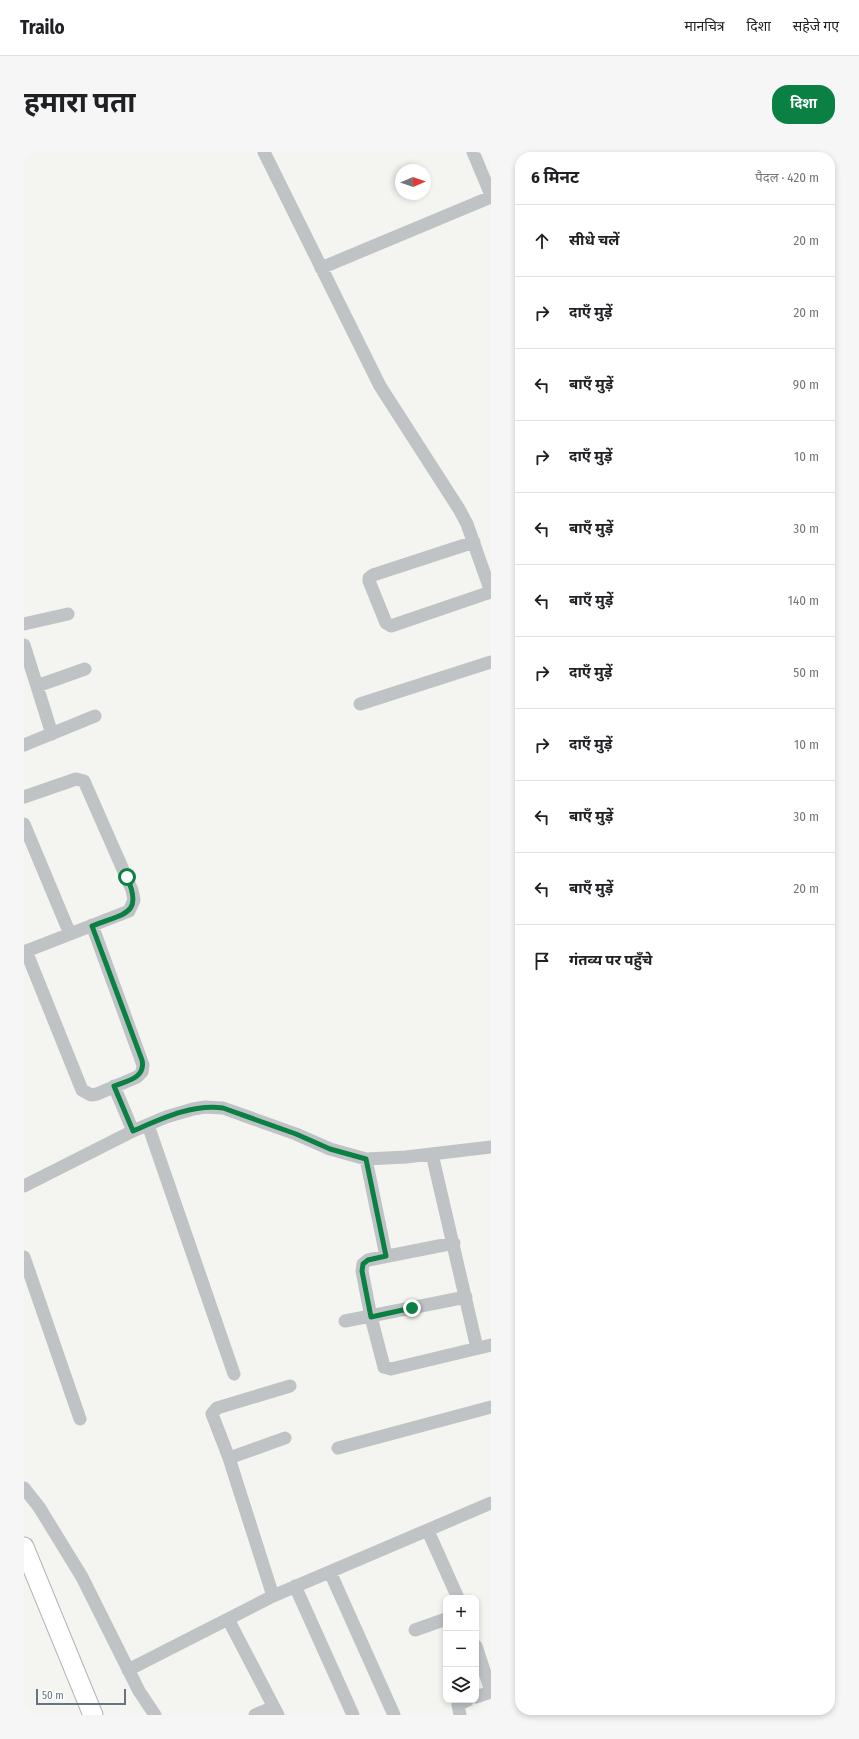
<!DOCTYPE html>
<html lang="hi">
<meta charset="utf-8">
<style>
body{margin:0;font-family:"Fira Sans Condensed","Noto Sans Devanagari",sans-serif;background:#f6f6f6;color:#202124}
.controls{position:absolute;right:12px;bottom:12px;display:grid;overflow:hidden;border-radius:8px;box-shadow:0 2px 6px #0003}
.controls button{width:36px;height:36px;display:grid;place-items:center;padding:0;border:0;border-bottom:1px solid #e0e0e0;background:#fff;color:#202124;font:20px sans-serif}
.compass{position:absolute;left:371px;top:12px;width:36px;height:36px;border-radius:50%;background:#fff;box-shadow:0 2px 6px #0003;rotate:88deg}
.scale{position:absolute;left:12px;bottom:10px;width:90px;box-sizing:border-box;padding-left:4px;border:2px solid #65747f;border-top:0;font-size:11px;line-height:14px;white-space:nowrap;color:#65747f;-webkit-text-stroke:3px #fff;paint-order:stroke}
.stop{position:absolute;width:12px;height:12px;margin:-9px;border:3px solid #0b8043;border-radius:50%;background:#fff}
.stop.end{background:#0b8043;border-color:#fff;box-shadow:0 1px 4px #0008}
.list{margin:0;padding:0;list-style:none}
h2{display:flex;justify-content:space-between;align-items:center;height:52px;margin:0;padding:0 16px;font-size:17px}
h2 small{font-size:13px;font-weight:400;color:#757577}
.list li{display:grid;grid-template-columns:26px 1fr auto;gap:12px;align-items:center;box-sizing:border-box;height:72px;padding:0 16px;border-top:1px solid #e0e0e0}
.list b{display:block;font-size:15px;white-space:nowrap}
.list em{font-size:13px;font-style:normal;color:#757577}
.icon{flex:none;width:22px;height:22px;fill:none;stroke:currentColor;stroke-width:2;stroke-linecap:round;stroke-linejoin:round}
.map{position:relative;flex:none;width:467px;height:1563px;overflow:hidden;border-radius:16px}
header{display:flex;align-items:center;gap:24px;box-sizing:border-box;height:56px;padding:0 20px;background:#fff;border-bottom:1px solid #e0e0e0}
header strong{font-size:19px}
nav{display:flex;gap:22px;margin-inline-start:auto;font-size:14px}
.intro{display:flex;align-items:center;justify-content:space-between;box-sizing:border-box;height:96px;padding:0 24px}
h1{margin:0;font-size:28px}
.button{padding:10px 18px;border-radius:16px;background:#0b8043;color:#fff;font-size:14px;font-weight:700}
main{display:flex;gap:24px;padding:0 24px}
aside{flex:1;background:#fff;border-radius:16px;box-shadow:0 2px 6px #0003}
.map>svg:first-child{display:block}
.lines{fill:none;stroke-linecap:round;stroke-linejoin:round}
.secondary-casing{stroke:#b0b5b8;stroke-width:21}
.street{stroke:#bfc3c6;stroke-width:13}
.secondary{stroke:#fff;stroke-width:19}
.route{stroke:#0b8043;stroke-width:5}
</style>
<header>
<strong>Trailo</strong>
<nav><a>मानचित्र</a><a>दिशा</a><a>सहेजे गए</a></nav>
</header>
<div class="intro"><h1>हमारा पता</h1><a class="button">दिशा</a></div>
<main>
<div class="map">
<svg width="467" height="1563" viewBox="0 0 467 1563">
<rect width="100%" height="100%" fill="#f4f4f0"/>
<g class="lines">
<defs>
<path id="secondary" d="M0,1395l69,168"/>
</defs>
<use href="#secondary" class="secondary-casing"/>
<path class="street" d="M240,0l116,234 79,123 8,15 24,68
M449,0l18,43
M297,116l170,-71
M450,390l-101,33 -4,3v3l17,42 5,3 100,-34
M0,472l44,-10
M0,493l28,89
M13,534l48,-17
M336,552l131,-42
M0,593l71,-29
M0,645l52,-18 8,2 48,109 2,10 -5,11 -105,41
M0,672l46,110
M2,799l56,139 9,5 6,-1 40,-17 5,-5 1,-7 -51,-140
M90,934l19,45
M124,973l86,249
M408,1002l45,194
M342,1007l20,97
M0,1034l109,-55 33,-14 27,-8 12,-2 18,1 73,26 34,15 36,10 40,-2 85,-10
M430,1091l-86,17 -5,4 -1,7 9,46 13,50 7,2 100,-24
M0,1105l56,162
M321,1169l121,-24
M314,1296l153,-41
M205,1306l56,-20
M0,1336l15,19 43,70 57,114 16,24
M404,1379l30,67
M306,1420l64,143
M271,1434l58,129
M249,1444l-44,-138 -17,-44 5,-6 73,-22
M204,1467l50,96
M391,1478l31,-11
M452,1494l15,45
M104,1518l145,-74 218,-93
M452,1545l15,-5
M231,1563l19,-8
M436,1563l-2,-10 10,-5"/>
<use href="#secondary" class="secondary"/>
</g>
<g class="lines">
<path class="route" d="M103,725c17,39 -4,36 -35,49l50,134c4,18 -15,21 -28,26l19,45c28,-12 58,-27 90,-23l73,26 34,15 36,10 20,97 -18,4 -5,4 -1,7 9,46 41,-9"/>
</g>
</svg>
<div class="controls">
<button>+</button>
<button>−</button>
<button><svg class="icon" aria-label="layers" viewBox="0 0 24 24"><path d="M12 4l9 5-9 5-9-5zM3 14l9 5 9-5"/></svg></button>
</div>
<svg class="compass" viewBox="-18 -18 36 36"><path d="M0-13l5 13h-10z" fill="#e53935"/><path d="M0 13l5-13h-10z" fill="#757577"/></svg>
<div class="scale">50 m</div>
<div class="stop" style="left:103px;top:725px"></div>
<div class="stop end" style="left:388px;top:1156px"></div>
</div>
<aside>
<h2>6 मिनट<small>पैदल · 420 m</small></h2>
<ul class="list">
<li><svg class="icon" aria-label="ahead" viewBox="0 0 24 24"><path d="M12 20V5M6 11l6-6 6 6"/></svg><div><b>सीधे चलें</b></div><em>20 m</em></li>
<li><svg class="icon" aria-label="right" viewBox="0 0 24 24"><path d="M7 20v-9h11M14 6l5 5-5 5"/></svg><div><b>दाएँ मुड़ें</b></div><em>20 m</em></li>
<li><svg class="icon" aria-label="left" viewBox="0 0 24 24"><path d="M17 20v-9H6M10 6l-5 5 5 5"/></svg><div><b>बाएँ मुड़ें</b></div><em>90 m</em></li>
<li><svg class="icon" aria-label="right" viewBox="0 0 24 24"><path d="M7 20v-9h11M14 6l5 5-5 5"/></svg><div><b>दाएँ मुड़ें</b></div><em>10 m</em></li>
<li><svg class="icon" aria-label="left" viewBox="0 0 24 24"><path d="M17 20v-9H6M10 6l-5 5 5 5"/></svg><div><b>बाएँ मुड़ें</b></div><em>30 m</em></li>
<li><svg class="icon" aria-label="left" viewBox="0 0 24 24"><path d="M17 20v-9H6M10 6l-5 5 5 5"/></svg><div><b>बाएँ मुड़ें</b></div><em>140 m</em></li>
<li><svg class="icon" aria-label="right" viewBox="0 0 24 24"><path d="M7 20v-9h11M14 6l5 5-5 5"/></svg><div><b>दाएँ मुड़ें</b></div><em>50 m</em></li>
<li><svg class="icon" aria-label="right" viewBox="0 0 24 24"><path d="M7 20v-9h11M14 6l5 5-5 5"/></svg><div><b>दाएँ मुड़ें</b></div><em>10 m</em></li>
<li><svg class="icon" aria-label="left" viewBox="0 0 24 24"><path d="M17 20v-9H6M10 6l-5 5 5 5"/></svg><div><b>बाएँ मुड़ें</b></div><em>30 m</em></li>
<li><svg class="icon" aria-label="left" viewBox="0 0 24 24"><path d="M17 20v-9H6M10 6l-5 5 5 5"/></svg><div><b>बाएँ मुड़ें</b></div><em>20 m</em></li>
<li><svg class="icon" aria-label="arrive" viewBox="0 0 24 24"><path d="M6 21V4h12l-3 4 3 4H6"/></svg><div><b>गंतव्य पर पहुँचे</b></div></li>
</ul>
</aside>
</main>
